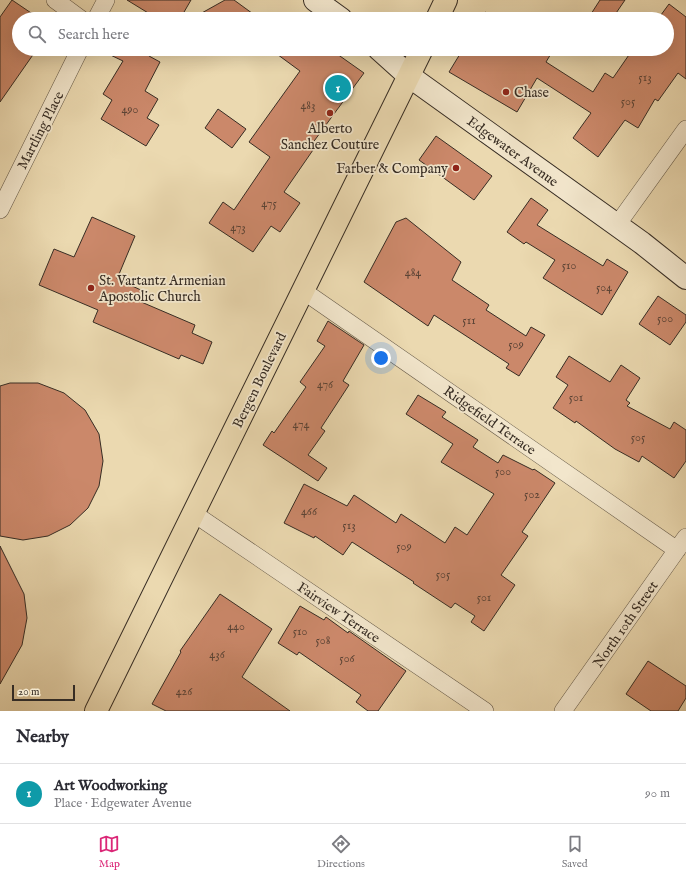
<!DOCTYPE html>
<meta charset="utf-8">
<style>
body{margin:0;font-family:"IM FELL English",serif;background:#f2f2f3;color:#2b2b33}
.scale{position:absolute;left:12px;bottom:10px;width:63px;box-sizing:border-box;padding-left:4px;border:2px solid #372d24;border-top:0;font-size:11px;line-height:14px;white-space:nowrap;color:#372d24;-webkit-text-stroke:3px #f2e6cc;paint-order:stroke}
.you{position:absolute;left:381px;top:358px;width:14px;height:14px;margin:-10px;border:3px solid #fff;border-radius:50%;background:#1a73e8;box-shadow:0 0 0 6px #1a73e833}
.badge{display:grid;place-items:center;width:26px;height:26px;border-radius:50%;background:#db2777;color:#fff;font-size:13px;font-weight:700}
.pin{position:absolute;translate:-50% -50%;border:2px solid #fff;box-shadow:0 1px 4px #0006}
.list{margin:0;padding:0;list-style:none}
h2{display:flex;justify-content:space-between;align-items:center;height:52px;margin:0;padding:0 16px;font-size:17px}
h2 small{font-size:13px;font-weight:400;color:#7c7c81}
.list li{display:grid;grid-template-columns:26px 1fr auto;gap:12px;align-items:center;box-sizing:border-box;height:60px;padding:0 16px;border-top:1px solid #e1e1e2}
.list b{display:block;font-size:15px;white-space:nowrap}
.list p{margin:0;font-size:13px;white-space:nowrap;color:#7c7c81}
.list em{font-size:13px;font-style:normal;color:#7c7c81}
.icon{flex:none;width:22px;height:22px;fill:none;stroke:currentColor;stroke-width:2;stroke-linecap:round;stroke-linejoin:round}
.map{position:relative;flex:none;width:686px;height:711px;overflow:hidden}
.search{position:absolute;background:#fff;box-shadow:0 4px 16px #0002;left:12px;right:12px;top:12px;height:44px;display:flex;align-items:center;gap:10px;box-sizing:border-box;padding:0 14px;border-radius:22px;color:#7c7c81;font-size:15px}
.sheet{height:112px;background:#fff}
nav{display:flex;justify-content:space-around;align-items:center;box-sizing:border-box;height:56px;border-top:1px solid #e1e1e2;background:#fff;font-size:11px;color:#7c7c81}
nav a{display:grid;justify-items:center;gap:2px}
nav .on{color:#db2777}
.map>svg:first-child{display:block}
.building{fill:#cb886a;stroke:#372d24}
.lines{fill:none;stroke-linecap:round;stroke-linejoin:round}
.street-casing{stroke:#645847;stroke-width:18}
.secondary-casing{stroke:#372d24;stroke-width:24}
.primary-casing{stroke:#372d24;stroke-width:24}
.street{stroke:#f2e6cc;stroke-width:17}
.secondary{stroke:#f2e6cc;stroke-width:22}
.primary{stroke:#ebd9b0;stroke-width:22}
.poi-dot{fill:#8f2418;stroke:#f2e6cc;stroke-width:1.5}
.labels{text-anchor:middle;stroke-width:3.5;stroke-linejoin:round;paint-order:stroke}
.number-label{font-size:12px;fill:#5c4436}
.poi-label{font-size:14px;fill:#372d24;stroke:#f2e6cc;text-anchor:start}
.street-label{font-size:14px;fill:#372d24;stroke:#f2e6cc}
</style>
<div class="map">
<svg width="686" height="711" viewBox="0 0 686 711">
<rect width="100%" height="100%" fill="#ebd9b0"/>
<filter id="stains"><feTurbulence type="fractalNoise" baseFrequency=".005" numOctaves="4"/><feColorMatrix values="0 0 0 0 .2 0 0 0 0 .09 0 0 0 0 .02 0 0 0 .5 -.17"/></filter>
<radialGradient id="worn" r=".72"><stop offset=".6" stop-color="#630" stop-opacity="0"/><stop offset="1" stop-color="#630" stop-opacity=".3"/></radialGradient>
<path class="building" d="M12,0l28,19h-21v30h18l-37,53v-85z
M127,0h64l-11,19h-22z
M225,0h9l26,19h-69z
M600,0h25l-13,19h-14l-7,-5z
M669,4l17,13v62l-8,-6 -20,28 -3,-2 -17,29 -13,-8 -27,37 -25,-19 18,-25 -54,-35 -20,34 -68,-40 14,-23h85l4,3 -6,10 47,30 12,-19 8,5 20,-29 3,1 1,-1h30v-30h-9z
M485,12l12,7h-16z
M98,49h55l-4,7 11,6 -15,29 13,8 -11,19 12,7 -13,21 -45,-27 11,-19 -9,-6 20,-33z
M270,49h60l34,24 -55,75 4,2 -29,42 16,11 -20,29 -9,-6 -18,26 -44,-29 14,-21 11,8 36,-53 -21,-15 51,-71z
M218,109l28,20 -14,19 -27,-20z
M436,136l56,40 -18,24 -55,-40z
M531,198l17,12 -11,15 66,41 4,-7 21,13 -26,43 -59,-37 12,-18 -29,-18 -2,2 -17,-12z
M92,217l43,19 -18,43 26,12 -4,10 56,24 -3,8 20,9 -9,22 -22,-9 -2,4 -86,-37 5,-12 -59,-25 15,-36 20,8z
M406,218l55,44 -9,18 37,25 -3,5 40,26 5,-9 14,8 -26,41 -13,-8 3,-4 -75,-49 -6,11 -64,-44 32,-60z
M658,296l28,19v7l-16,23 -31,-21z
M328,321l36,24 -21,36 6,4 -28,43 4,3 -17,24 19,13 -9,13 -55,-36 9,-14 2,2 32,-46 -6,-5 25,-36 -8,-5z
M569,356l41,26 11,-17 19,13 -14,22 4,3 -3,3 43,23 4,-7 12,8v31l-12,17 -32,-22 -3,6 -24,-13 -39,-28 -1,2 -22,-15 15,-23 -12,-8z
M10,383h28l26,10 21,17 14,24 4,27 -4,25 -11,22 -18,17 -22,11 -25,4 -23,-4v-150z
M418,395l28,17 -4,5 36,23 -5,7 25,16 5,-8 30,15 1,-1 21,14 -33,49 6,4 -27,39 14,10 -31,46 -13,-9 4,-6 -20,-13 -4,5 -38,-25 1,-1 -62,-40 -9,13 -28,-19 -1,2 -30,-15 20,-39 43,22 7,-11 42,28 5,-9 44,29 10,-16 12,8 27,-41 -53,-32 12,-18 -47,-30z
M0,546l24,48 3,24 -5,27 -22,39z
M220,594l52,35 -30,48 48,34h-124l-14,-7 29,-52 -1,-1z
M300,606l24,14 2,-3 22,16 1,-2 57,40 -28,40h-10l-12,-9 5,-7 -62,-43 -2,3 -19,-12z
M648,661l38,25v12l-8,13h-27l-25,-17z"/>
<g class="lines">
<defs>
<path id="street" d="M55,0l26,19
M96,19l10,-19
M0,210l80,-161
M617,225l69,-96
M302,290l375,260
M193,513l292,198
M563,711l123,-174"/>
<path id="secondary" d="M315,0l26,19
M379,49l30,27 233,167 44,35"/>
<path id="primary" d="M437,19l9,-19
M96,711l326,-662"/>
</defs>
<use href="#street" class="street-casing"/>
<use href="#secondary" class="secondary-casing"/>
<use href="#primary" class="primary-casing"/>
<use href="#street" class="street"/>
<use href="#secondary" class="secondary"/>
<use href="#primary" class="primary"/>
</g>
<g class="poi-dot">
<circle cx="506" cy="92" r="4"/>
<circle cx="330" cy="113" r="4"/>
<circle cx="456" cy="168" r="4"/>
<circle cx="91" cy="288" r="4"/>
</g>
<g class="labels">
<g class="number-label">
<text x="645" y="81">513</text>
<text x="628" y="105">505</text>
<text x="308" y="109">483</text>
<text x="130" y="113">490</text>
<text x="269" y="207">475</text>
<text x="238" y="231">473</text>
<text x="569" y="269">510</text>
<text x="413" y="276">484</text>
<text x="604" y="291">504</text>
<text x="665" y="322">500</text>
<text x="469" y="324">511</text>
<text x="516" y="348">509</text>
<text x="325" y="388">476</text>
<text x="576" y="401">501</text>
<text x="301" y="428">474</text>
<text x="638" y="441">505</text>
<text x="503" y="475">500</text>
<text x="532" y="498">502</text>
<text x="309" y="515">466</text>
<text x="349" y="529">513</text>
<text x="404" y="550">509</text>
<text x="443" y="578">505</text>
<text x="484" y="601">501</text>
<text x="236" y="630">440</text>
<text x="300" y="635">510</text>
<text x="323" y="644">508</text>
<text x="217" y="658">436</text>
<text x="347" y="662">506</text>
<text x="184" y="695">426</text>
</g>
<g class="poi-label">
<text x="514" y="97">Chase</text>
<text x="330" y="133" text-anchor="middle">Alberto<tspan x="330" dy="16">Sanchez Couture</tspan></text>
<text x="448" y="173" text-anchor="end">Farber &amp; Company</text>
<text x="99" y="285">St. Vartantz Armenian<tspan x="99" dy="16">Apostolic Church</tspan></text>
</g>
<g class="street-label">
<text transform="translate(40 130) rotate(-63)" y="5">Martling Place</text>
<text transform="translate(513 151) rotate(36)" y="5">Edgewater Avenue</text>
<text transform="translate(259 380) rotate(-64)" y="5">Bergen Boulevard</text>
<text transform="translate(490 420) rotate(35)" y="5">Ridgefield Terrace</text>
<text transform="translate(339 612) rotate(34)" y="5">Fairview Terrace</text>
<text transform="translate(625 624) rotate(-55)" y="5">North 10th Street</text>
</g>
</g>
<rect width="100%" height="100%" filter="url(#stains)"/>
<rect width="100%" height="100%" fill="url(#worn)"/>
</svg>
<div class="scale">20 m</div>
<div class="you"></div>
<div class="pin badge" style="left:338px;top:88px;background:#0f9aa8">1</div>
<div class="search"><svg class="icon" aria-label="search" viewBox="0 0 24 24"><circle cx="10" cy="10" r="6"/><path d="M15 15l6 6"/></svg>Search here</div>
</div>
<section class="sheet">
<h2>Nearby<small></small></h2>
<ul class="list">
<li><span class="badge" style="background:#0f9aa8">1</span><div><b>Art Woodworking</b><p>Place · Edgewater Avenue</p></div><em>90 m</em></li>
</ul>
</section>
<nav>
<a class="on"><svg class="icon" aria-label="map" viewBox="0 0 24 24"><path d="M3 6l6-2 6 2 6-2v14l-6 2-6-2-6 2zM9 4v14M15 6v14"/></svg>Map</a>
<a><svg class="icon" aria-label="directions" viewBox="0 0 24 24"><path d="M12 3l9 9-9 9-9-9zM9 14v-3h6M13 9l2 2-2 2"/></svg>Directions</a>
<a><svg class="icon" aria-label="saved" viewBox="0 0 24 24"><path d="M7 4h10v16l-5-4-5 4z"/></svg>Saved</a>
</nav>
